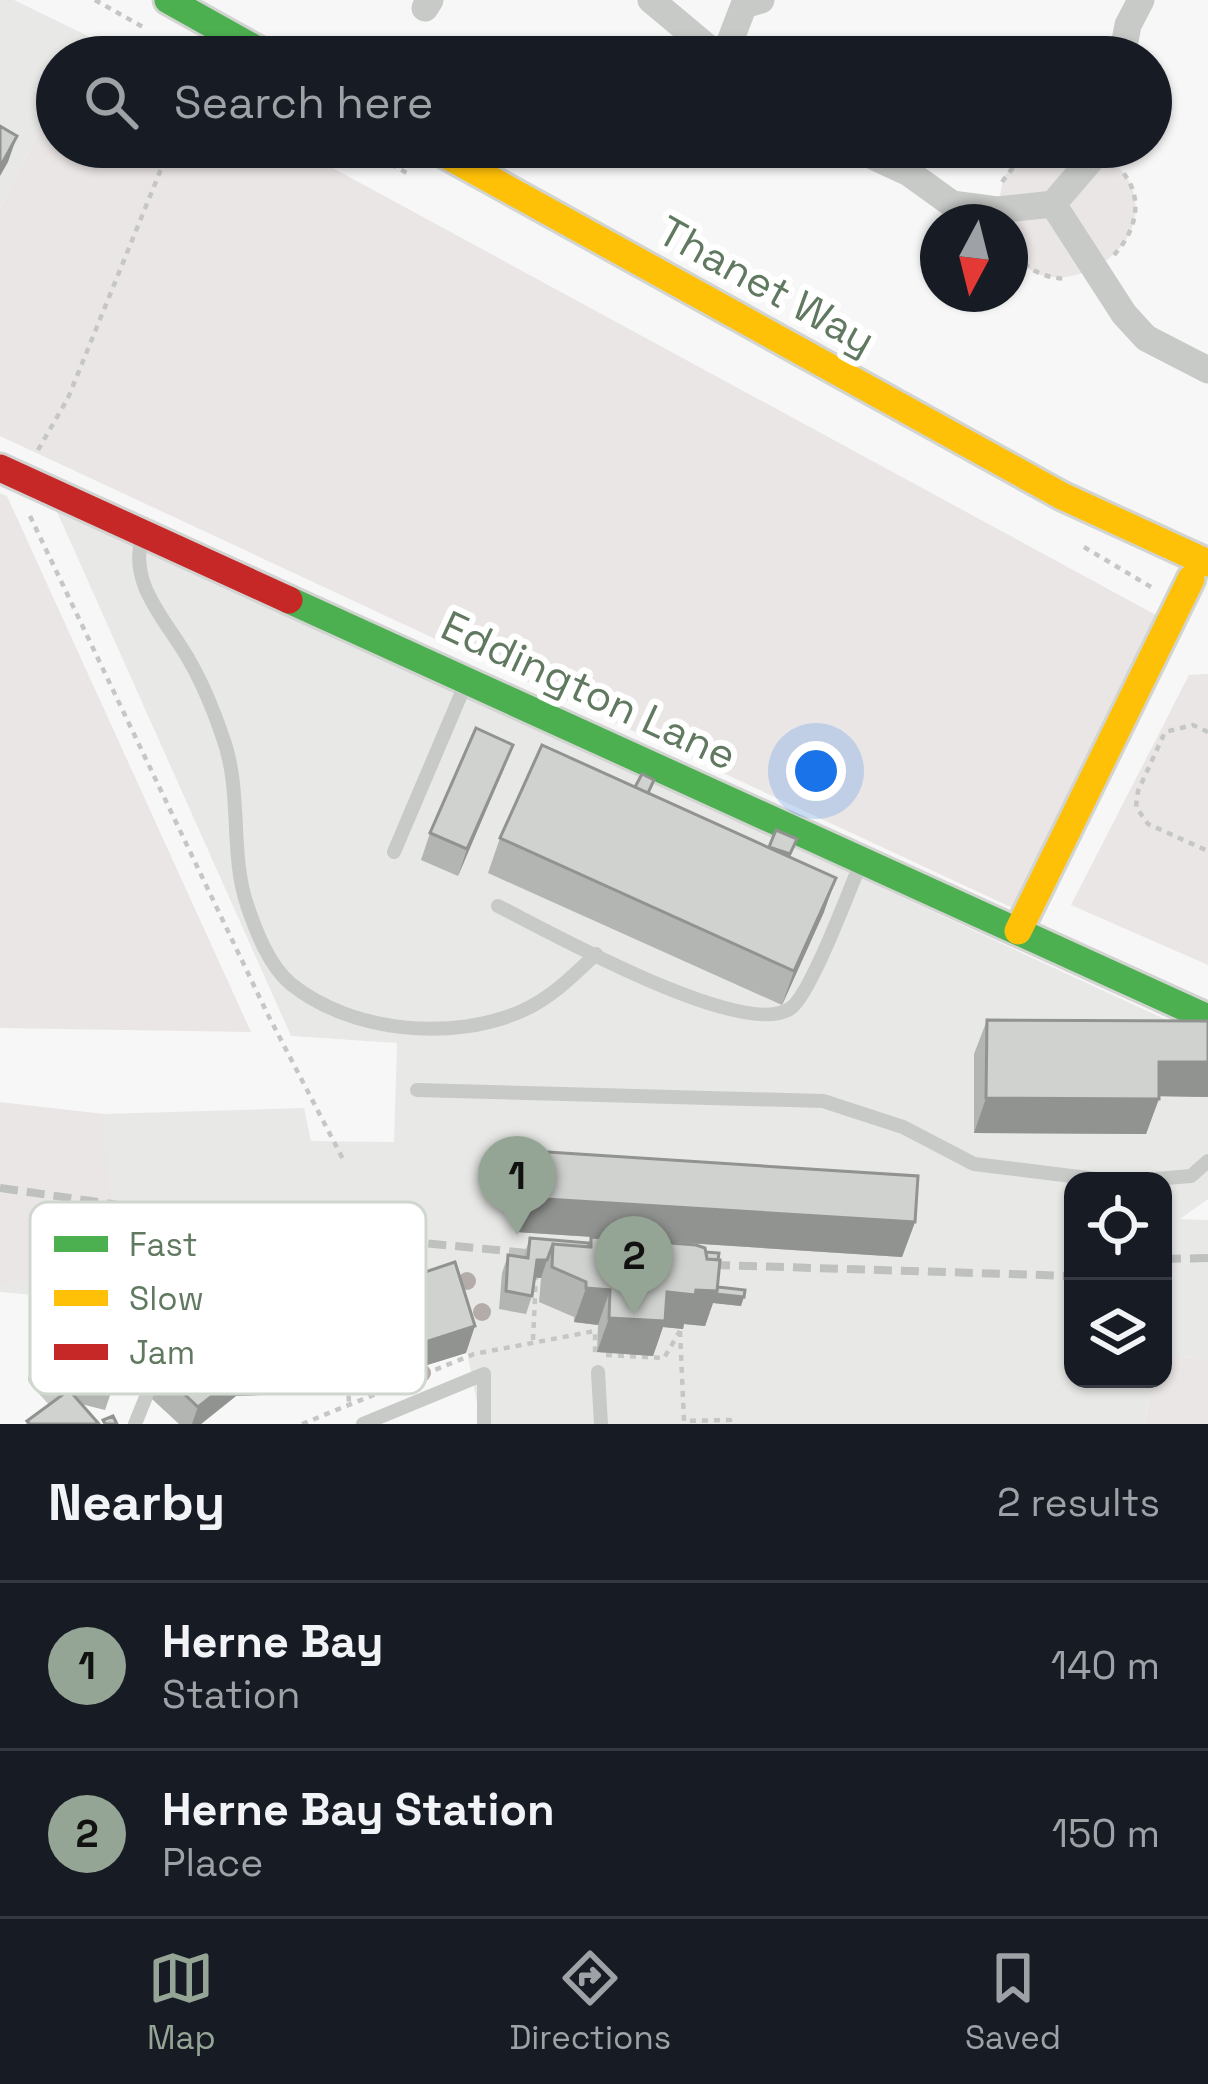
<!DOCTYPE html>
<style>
body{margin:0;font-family:"Space Grotesk",sans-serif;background:#20242c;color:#f1f3f6}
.controls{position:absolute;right:36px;bottom:36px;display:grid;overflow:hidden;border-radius:24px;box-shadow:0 3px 9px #0004}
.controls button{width:108px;height:108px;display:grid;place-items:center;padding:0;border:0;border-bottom:3px solid #363941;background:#171b24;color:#f1f3f6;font:60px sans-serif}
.compass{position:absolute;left:920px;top:204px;width:108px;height:108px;border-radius:50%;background:#171b24;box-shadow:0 3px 9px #0004;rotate:187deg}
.you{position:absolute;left:816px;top:771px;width:42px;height:42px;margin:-30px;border:9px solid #fff;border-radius:50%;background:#1a73e8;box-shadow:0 0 0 18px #1a73e833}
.badge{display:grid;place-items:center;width:78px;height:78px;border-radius:50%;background:#95a595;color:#111;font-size:39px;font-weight:700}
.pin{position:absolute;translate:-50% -99px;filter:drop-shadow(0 3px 6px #0008)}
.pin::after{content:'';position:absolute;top:63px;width:42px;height:36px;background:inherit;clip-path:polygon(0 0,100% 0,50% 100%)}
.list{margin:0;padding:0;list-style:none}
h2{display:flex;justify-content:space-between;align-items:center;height:156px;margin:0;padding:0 48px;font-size:51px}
h2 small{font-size:39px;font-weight:400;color:#9ea1a6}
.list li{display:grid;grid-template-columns:78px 1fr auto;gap:36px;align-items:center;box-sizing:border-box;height:168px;padding:0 48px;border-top:3px solid #363941}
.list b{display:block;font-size:45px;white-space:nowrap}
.list p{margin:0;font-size:39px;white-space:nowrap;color:#9ea1a6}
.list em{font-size:39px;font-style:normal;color:#9ea1a6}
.icon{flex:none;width:66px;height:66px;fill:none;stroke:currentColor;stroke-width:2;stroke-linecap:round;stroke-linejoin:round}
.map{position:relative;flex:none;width:1208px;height:1424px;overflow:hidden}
.search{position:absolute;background:#171b24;box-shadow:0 3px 9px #0004;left:36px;right:36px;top:36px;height:132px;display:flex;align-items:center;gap:30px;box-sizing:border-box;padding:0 42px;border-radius:66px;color:#9ea1a6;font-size:45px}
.sheet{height:492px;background:#171b24}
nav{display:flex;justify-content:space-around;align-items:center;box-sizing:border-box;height:168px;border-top:3px solid #363941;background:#171b24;font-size:33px;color:#9ea1a6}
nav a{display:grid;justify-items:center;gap:6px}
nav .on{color:#95a595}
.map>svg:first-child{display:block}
.built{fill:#e8e9e7}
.green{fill:#eae6e5}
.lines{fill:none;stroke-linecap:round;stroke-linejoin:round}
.fast-casing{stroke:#d2d4d2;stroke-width:33}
.slow-casing{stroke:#d2d4d2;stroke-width:33}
.jam-casing{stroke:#d2d4d2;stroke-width:33}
.path{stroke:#c5c7c5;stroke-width:4.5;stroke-dasharray:6 6;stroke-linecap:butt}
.lane{stroke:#c8cac8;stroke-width:14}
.street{stroke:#c8cac8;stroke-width:27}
.fast{stroke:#4caf50;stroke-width:27}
.slow{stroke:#ffc107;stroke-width:27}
.jam{stroke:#c62828;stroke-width:27}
.rail{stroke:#bec1be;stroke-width:8;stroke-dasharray:18 9;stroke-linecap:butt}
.tree{fill:#b4aca8}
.wall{fill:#b2b5b2}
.shaded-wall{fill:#919391}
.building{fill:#cfd2cf;stroke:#919391;stroke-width:3}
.labels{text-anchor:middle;stroke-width:12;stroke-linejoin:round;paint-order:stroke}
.street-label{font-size:42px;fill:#607960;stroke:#fff}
.key{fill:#fff;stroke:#cfd7cf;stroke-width:3}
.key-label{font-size:33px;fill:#607960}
</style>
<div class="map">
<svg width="1208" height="1424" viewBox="0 0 1208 1424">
<rect width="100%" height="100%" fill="#f7f7f7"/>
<path class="built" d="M0,0h14l74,36 -10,21h-21v40l-57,112z
M54,505l1154,534v160l-28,20 28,1v139l-45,-3v-175h-90v198h79l-7,45h-664l-29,-150 -146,46 -306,-28v-189l103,11 201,-6 7,33 83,1 3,-99 -106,-7z"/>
<path class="green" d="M57,97v50h237l862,468 -139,295 -1017,-474v-227z
M1039,147l62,3c10,11 25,22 30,35 33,81 -121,141 -121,37l-13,-12 7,-34z
M0,493l7,3 244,536 -251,-4z
M1208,674v291l-137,-60 118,-230z
M0,1102l102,12 18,160 -120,9z
M1163,1356l45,3v65h-63l7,-45h11z"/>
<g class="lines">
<defs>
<path id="fast" d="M168,0l102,57
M289,600l919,418"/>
<path id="slow" d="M432,147l630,349 146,67
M1018,931l173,-352"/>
<path id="jam" d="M0,468l289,132"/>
</defs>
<use href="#fast" class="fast-casing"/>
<use href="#slow" class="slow-casing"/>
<use href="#jam" class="jam-casing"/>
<path class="path" d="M95,0l48,27
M359,147l48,26
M1002,182l16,-21 21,-14
M1010,244c11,24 32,34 58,35
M1114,255c23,-25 31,-59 6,-86
M38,450l30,-52 102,-251
M30,516l237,497 78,150
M1084,547l67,40
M1208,732l-15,-7 -28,7 -27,59 -2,16 12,17 60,27
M339,1264l10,138
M680,1331l4,90 46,-1v4
M533,1340l3,-64
M606,1355l58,3 16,-27
M302,1424l172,-70 121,-23v22"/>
<path class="lane" d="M142,538c-14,47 26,84 47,122 14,24 24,49 33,75 21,56 7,115 25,170 9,26 22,61 44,79 61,49 163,58 233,26 28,-13 50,-35 72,-56
M394,852l71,-167
M498,906c50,25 247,136 293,102 20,-15 57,-115 69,-143
M417,1090l406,11 80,26 71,37 138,17
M1132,1181l59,-5 17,-15
M598,1372l3,52
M35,1379l41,45
M135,1424l38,-94 32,5
M363,1424l121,-50v50"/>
<path class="street" d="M651,0l68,57
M425,8l5,-8
M724,57l20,-52 17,-5
M1122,57l6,-32 13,-25
M853,147l56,26 43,31 45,6 56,-6 49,-57
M1053,204l71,110 22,24 62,32"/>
<use href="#fast" class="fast"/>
<use href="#slow" class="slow"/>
<use href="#jam" class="jam"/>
<path class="rail" d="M0,1188l307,44 253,24
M1163,1259l45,-1
M685,1264l388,12"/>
</g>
<g class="tree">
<circle cx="467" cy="1281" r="9"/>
<circle cx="482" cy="1312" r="9"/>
<circle cx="422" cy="1373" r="9"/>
</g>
<path class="wall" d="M513,745l-55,131 -37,-16 9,-27z
M500,838l269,9 28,-8 -8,18 35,55 -42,93 -294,-132z
M987,1020l221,1v76l-49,-1 -13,38 -172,-1v-79z
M532,1151l383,71 -13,35 -386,-25 3,-47z
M591,1237l127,50 23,19 -28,-3 -8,23 -21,-2 -1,5 -20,-2 -10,29 -56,-4 1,-27 -24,-3v-5l-35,-15 2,-24h-6l-3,18 -6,18 -27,-5 3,-36 6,-18 15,3 7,-20 59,5z
M102,1294l12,90 -9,26 -24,-6 18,20h-73l1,-3 45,-28z
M360,1294l106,59 -97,30 -19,-63z
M171,1357l90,38 -25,1 -35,28h-22l-27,-25 10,-26 4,-4z"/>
<path class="shaded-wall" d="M17,136l-9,26 -8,14v-9z
M513,745l-10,26 -45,105 9,-27z
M836,878l-12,34 -42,93 12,-34z
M1159,1062h49v35l-62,-1z
M986,1098l173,1 -13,35 -172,-1z
M529,1198l386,24 -13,35 -386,-25z
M537,1260h10l-6,18 -10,-1z
M701,1275l10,16 33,6 -3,9 -28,-3 -8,23 -21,-2 -1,5 -20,-2 -10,29 -56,-4 12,-34z
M586,1288l24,2 -12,35 -24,-3z
M475,1326l-9,27 -97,30 10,-26z
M271,1369l-10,26 -25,1 -35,28h-9l6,-17 47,-37z"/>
<path class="building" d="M0,126l17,10 -17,31z
M476,728l37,17 -46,104 -37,-16z
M542,745l294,133 -42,93 -294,-133z
M642,774l12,6 -6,13 -13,-6z
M776,830l21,9 -7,15 -21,-7z
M987,1020l221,1v41h-49v37l-173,-1z
M532,1151l386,25 -3,46 -386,-24z
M591,1237l105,8 9,3 2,11 13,1 -3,31 -21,-1 -1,5 -28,-3 -2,29 -56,-3 1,-28 -24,-2v-6l-34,-15 1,-23 38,3z
M530,1238l59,5 -1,4 -35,-3 -6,16h-10l-5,36 -26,-5 2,-36 20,3z
M706,1252l13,1 -1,7 -11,-1z
M455,1262l20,64 -96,31 -19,-63z
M718,1287l27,3 -1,7 -28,-3z
M199,1324l69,7 3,38 -26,1 -47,37 -36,-34 14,-12 -5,-4z
M69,1390l30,34h-69l-3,-3z
M113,1416l4,8h-12l-2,-4z"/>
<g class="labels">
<g class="street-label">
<text transform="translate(767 285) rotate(29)" y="15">Thanet Way</text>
<text transform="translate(589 690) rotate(25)" y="15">Eddington Lane</text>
</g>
</g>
<rect x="30" y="1202" width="396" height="192" rx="18" class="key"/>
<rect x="54" y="1236" width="54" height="16" fill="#4caf50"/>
<rect x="54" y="1290" width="54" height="16" fill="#ffc107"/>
<rect x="54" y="1344" width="54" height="16" fill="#c62828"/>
<g class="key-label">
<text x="129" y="1256">Fast</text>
<text x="129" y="1310">Slow</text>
<text x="129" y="1364">Jam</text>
</g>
</svg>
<div class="controls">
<button><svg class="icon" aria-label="locate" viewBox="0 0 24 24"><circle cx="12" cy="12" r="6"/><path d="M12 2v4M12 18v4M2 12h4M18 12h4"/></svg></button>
<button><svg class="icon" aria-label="layers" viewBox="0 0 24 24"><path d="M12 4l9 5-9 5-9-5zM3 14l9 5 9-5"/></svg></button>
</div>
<svg class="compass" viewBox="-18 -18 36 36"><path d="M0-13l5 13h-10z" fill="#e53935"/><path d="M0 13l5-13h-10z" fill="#9ea1a6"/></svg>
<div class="you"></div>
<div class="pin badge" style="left:517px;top:1235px">1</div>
<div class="pin badge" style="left:634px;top:1315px">2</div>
<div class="search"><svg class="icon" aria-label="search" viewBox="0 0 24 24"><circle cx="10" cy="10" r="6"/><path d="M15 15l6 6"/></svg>Search here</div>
</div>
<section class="sheet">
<h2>Nearby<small>2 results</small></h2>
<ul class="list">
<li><span class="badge">1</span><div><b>Herne Bay</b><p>Station</p></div><em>140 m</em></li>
<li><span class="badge">2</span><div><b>Herne Bay Station</b><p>Place</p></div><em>150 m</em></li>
</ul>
</section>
<nav>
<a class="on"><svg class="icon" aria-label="map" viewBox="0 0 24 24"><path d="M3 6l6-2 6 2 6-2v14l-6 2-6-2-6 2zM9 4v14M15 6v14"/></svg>Map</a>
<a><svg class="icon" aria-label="directions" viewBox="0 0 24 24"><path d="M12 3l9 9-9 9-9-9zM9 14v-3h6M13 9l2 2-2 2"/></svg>Directions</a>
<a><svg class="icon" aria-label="saved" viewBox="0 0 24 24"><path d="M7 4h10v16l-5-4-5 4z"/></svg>Saved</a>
</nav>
